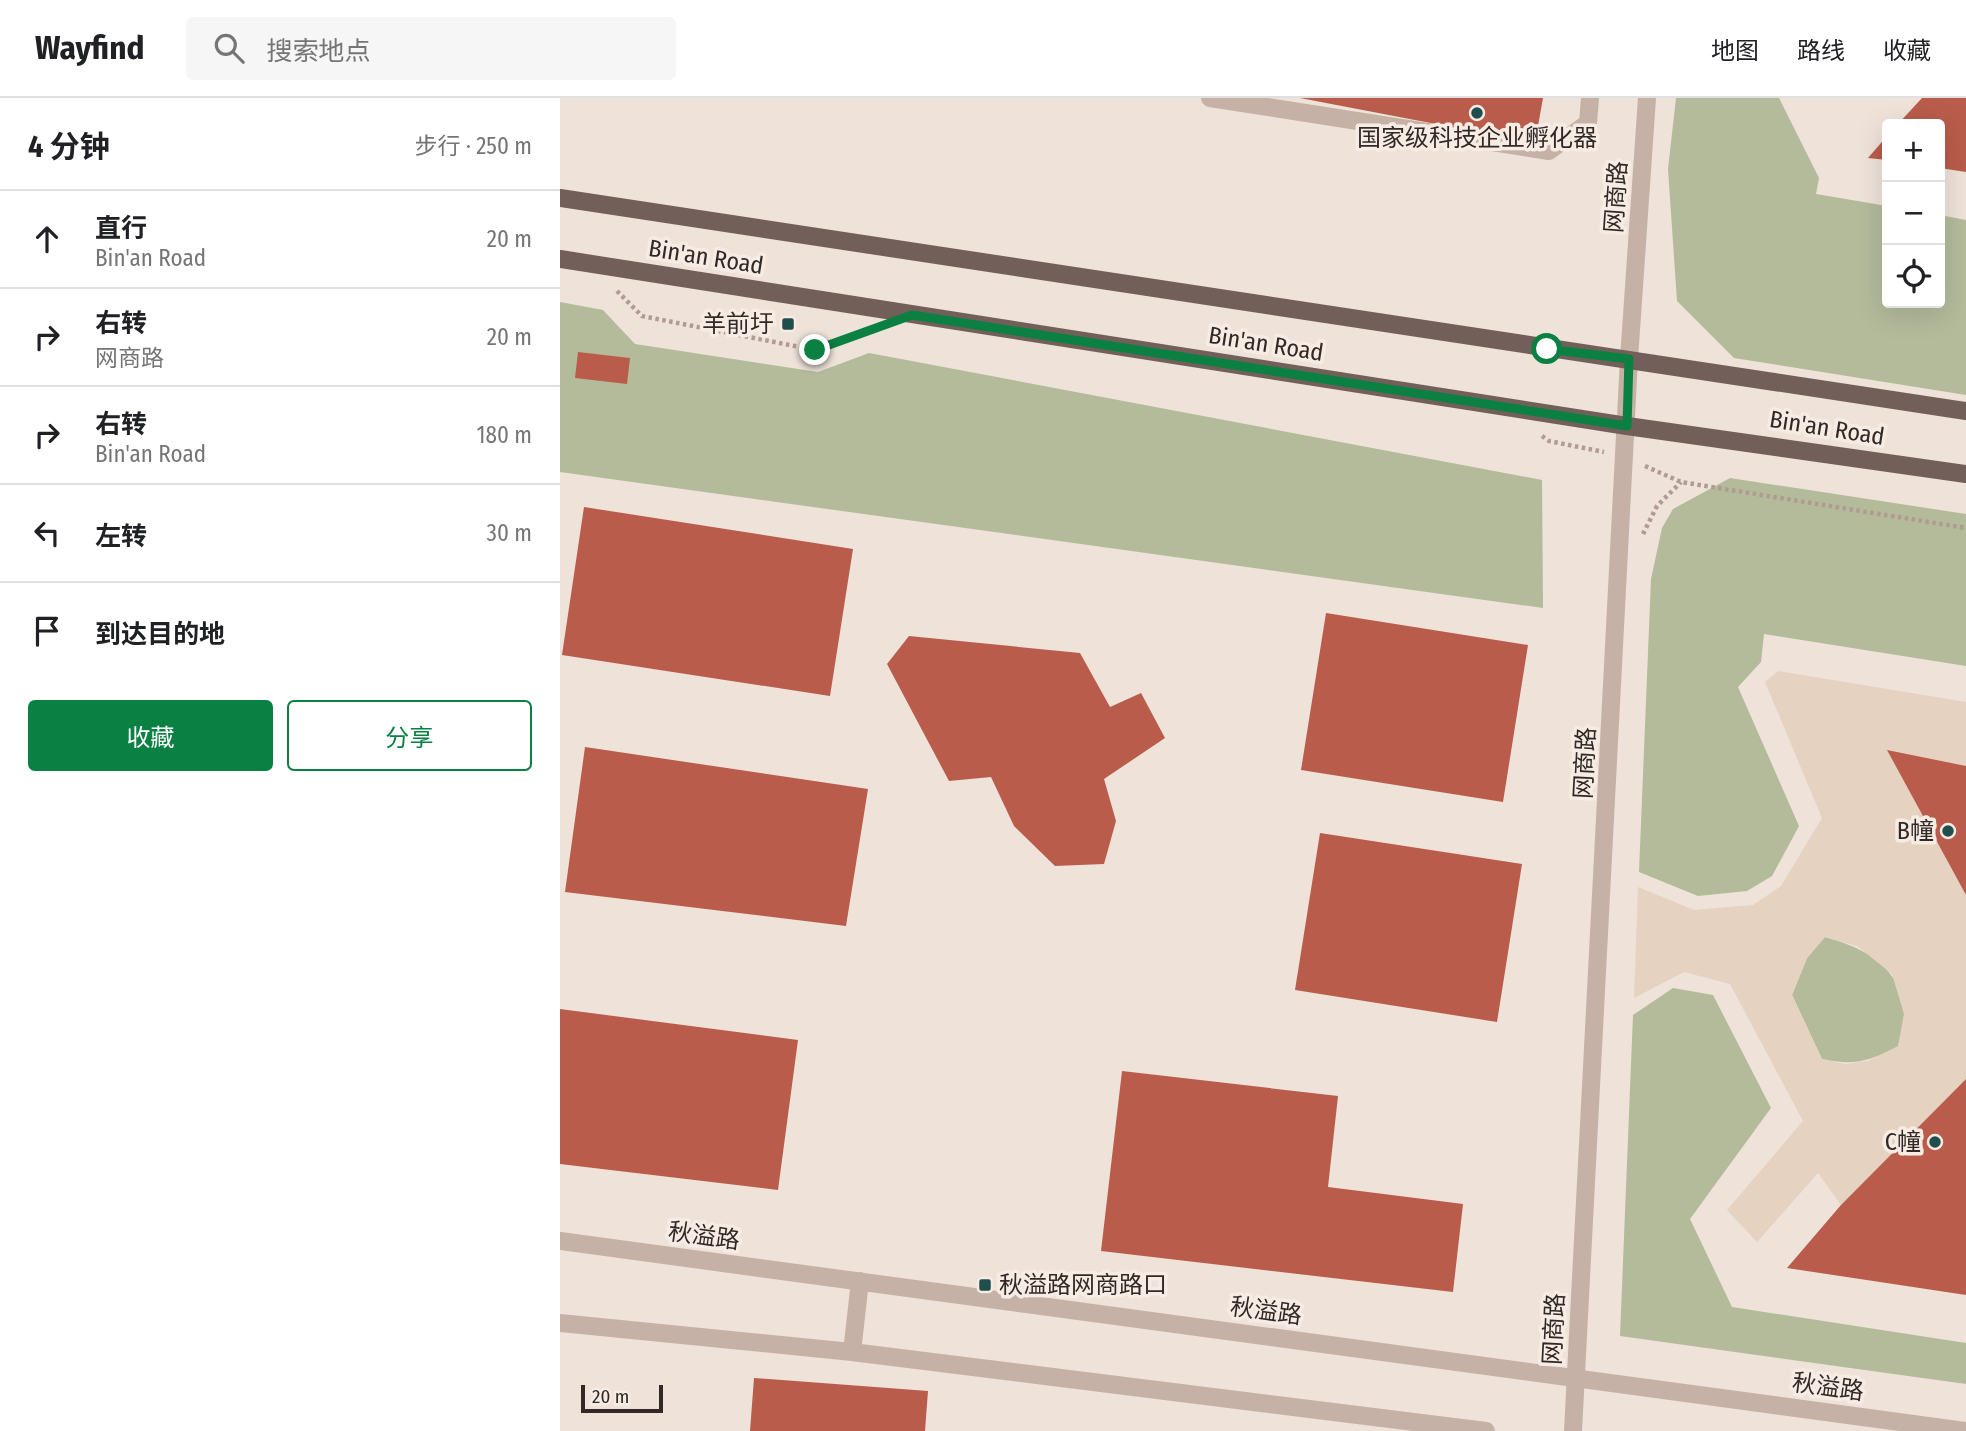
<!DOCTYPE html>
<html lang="zh">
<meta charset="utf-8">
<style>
body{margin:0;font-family:"Fira Sans Condensed","Noto Sans SC",sans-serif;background:#f6f6f6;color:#202124}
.controls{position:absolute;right:21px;top:21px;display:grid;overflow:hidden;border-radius:7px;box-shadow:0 7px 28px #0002}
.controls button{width:63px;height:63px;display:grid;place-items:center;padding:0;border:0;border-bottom:2px solid #e0e0e0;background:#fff;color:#202124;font:35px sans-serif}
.scale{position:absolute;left:21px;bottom:18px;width:82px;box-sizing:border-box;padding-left:7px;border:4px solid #322926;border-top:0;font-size:19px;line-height:24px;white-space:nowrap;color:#322926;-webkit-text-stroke:5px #f6ece4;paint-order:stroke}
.stop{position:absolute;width:21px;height:21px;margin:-16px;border:5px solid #0b8043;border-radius:50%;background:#fff}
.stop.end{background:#0b8043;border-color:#fff;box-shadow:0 2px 7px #0008}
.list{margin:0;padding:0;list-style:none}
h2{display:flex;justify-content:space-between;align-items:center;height:91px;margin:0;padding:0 28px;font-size:30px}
h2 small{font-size:23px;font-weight:400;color:#757577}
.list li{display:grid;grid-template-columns:46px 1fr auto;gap:21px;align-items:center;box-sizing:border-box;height:98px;padding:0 28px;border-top:2px solid #e0e0e0}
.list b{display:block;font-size:26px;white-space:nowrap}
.list p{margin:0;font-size:23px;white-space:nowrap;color:#757577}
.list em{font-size:23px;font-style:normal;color:#757577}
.actions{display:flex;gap:14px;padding:21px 28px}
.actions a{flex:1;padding:16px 0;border:2px solid #0b8043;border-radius:7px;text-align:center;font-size:24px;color:#0b8043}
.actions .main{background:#0b8043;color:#fff}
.icon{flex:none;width:38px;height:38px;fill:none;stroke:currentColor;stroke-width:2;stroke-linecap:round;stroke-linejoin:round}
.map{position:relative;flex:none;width:1406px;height:1333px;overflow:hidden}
header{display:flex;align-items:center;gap:42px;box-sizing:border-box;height:98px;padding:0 35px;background:#fff;border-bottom:2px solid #e0e0e0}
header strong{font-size:33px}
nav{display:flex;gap:38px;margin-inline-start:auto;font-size:24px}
.search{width:490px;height:63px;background:#f6f6f6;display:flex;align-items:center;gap:18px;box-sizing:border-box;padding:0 24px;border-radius:7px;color:#757577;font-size:26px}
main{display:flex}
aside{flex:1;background:#fff}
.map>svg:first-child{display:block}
.green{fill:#b3bb9b}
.plaza{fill:#e5d2c1;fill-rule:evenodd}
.building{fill:#b95c4b}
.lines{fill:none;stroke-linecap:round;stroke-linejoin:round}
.path{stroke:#b09b91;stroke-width:4.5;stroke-dasharray:3.5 3.5;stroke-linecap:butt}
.minor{stroke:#c5b1a6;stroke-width:18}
.major{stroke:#725f59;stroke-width:18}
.route{stroke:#0b8043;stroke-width:9}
.poi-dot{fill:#204e4d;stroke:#f6ece4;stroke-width:2.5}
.labels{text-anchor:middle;stroke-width:7;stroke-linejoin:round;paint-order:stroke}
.poi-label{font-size:24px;fill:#322926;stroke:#f6ece4;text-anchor:end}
.street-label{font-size:24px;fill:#322926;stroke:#f6ece4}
</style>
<header>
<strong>Wayfind</strong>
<div class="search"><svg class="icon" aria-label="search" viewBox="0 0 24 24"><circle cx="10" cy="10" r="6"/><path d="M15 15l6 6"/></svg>搜索地点</div>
<nav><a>地图</a><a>路线</a><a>收藏</a></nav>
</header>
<main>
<aside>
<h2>4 分钟<small>步行 · 250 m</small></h2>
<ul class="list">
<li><svg class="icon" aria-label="ahead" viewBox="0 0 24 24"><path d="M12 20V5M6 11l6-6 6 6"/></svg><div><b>直行</b><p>Bin'an Road</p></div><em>20 m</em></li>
<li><svg class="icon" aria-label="right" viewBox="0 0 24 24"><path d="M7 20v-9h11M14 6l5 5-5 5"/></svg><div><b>右转</b><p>网商路</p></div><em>20 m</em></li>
<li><svg class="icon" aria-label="right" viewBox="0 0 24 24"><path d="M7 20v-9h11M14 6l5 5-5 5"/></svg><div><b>右转</b><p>Bin'an Road</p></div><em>180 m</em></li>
<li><svg class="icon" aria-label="left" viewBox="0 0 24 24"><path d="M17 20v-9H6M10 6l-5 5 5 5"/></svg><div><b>左转</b></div><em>30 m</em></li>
<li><svg class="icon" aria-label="arrive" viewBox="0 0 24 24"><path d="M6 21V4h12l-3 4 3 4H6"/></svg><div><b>到达目的地</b></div></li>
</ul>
<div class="actions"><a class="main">收藏</a><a>分享</a></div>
</aside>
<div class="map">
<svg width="1406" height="1333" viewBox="0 0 1406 1333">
<rect width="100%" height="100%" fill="#eee2d9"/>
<path class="green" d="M1116,0h103l40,80 -3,16 71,12v97h53v-88l26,5v175l-232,-37 -57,-57 -9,-132z
M0,204l43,8 32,34 183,28 51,-19 673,127 1,128 -983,-136z
M1170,380l236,36v152l-202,-32 -3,28 -23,25 61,139 -27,50 -25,15 -49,5 -59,-24 12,-293 11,-51 11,-19z
M1265,839c40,11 77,30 79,77 0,10 -4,23 -6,33 -30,14 -43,19 -76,12l-30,-64 15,-37z
M1113,890l40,7 58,113 -81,111 42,88 234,36v41l-346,-48 13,-321z"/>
<path class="plaza" d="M1218,573l188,31v64l-78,-15 78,144v184l-125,126 -23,-32 -61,69 -30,-32 76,-89 -73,-137 -46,-12 -50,26 4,-111 56,23 59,-5 28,-19 41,-68 -57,-136zM1265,839l32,9 35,28 12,40 -6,32 -30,15 -23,3 -23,-5 -30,-64 15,-37z"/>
<path class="building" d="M740,0h243l-8,45z
M1362,0h44v74l-26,-4v-44h-42z
M1327,38v24l-19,-2z
M18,254l52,6 -3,26 -52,-6z
M24,409l269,42 -23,147 -268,-41z
M766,515l202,32 -25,157 -202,-32z
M349,538l171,17 30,54 31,-14 24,45 -61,41 12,42 -12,43 -49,2 -41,-40 -23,-49 -42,4 -62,-117z
M25,649l283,42 -22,137 -281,-34z
M1327,652l79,16v129z
M760,735l202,31 -25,158 -202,-32z
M0,911l238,31 -20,150 -218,-26z
M562,973l216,25 -10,91 135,17 -10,88 -352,-41z
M1406,981v216l-179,-27 54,-63z
M194,1280l174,13 -3,40h-175z"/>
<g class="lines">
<path class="path" d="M57,193l25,25 173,34 53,-19
M982,338l7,5 55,11
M1085,368l36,16 285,46
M1083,436l14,-28 24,-24"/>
<path class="minor" d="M650,0l339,53 39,-28 2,-25
M0,1143l1406,190
M0,1225l292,29 634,79
M292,1254l8,-71
M1013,1333l56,-1072 18,-261"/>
<path class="major" d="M0,100l1406,213
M0,161l1067,167 339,48"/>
</g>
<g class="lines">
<path class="route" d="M255,252l97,-35 715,111 2,-67 -82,-10"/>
</g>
<g class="poi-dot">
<circle cx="917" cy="15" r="7"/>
<rect x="221" y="219" width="14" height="14" rx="3.5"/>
<circle cx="1388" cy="733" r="7"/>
<circle cx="1375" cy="1044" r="7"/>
<rect x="418" y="1180" width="14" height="14" rx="3.5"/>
</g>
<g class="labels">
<g class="poi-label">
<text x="917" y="48" text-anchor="middle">国家级科技企业孵化器</text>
<text x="214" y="234">羊前圩</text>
<text x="1374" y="741">B幢</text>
<text x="1361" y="1052">C幢</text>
<text x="439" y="1195" text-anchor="start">秋溢路网商路口</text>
</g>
<g class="street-label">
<text transform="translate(1056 99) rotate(-86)" y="8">网商路</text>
<text transform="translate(146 159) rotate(9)" y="8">Bin'an Road</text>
<text transform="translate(706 246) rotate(9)" y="8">Bin'an Road</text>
<text transform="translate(1267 330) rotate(9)" y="8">Bin'an Road</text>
<text transform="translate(1025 665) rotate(-87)" y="8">网商路</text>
<text transform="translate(144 1138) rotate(8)" y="8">秋溢路</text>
<text transform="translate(706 1213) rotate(8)" y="8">秋溢路</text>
<text transform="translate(994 1231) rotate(-87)" y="8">网商路</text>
<text transform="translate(1268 1289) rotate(8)" y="8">秋溢路</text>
</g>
</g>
</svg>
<div class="controls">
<button>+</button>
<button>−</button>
<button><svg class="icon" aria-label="locate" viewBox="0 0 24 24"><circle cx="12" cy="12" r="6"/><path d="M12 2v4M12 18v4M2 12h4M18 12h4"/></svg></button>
</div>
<div class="scale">20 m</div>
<div class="stop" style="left:987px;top:251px"></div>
<div class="stop end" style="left:255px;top:252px"></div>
</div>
</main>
